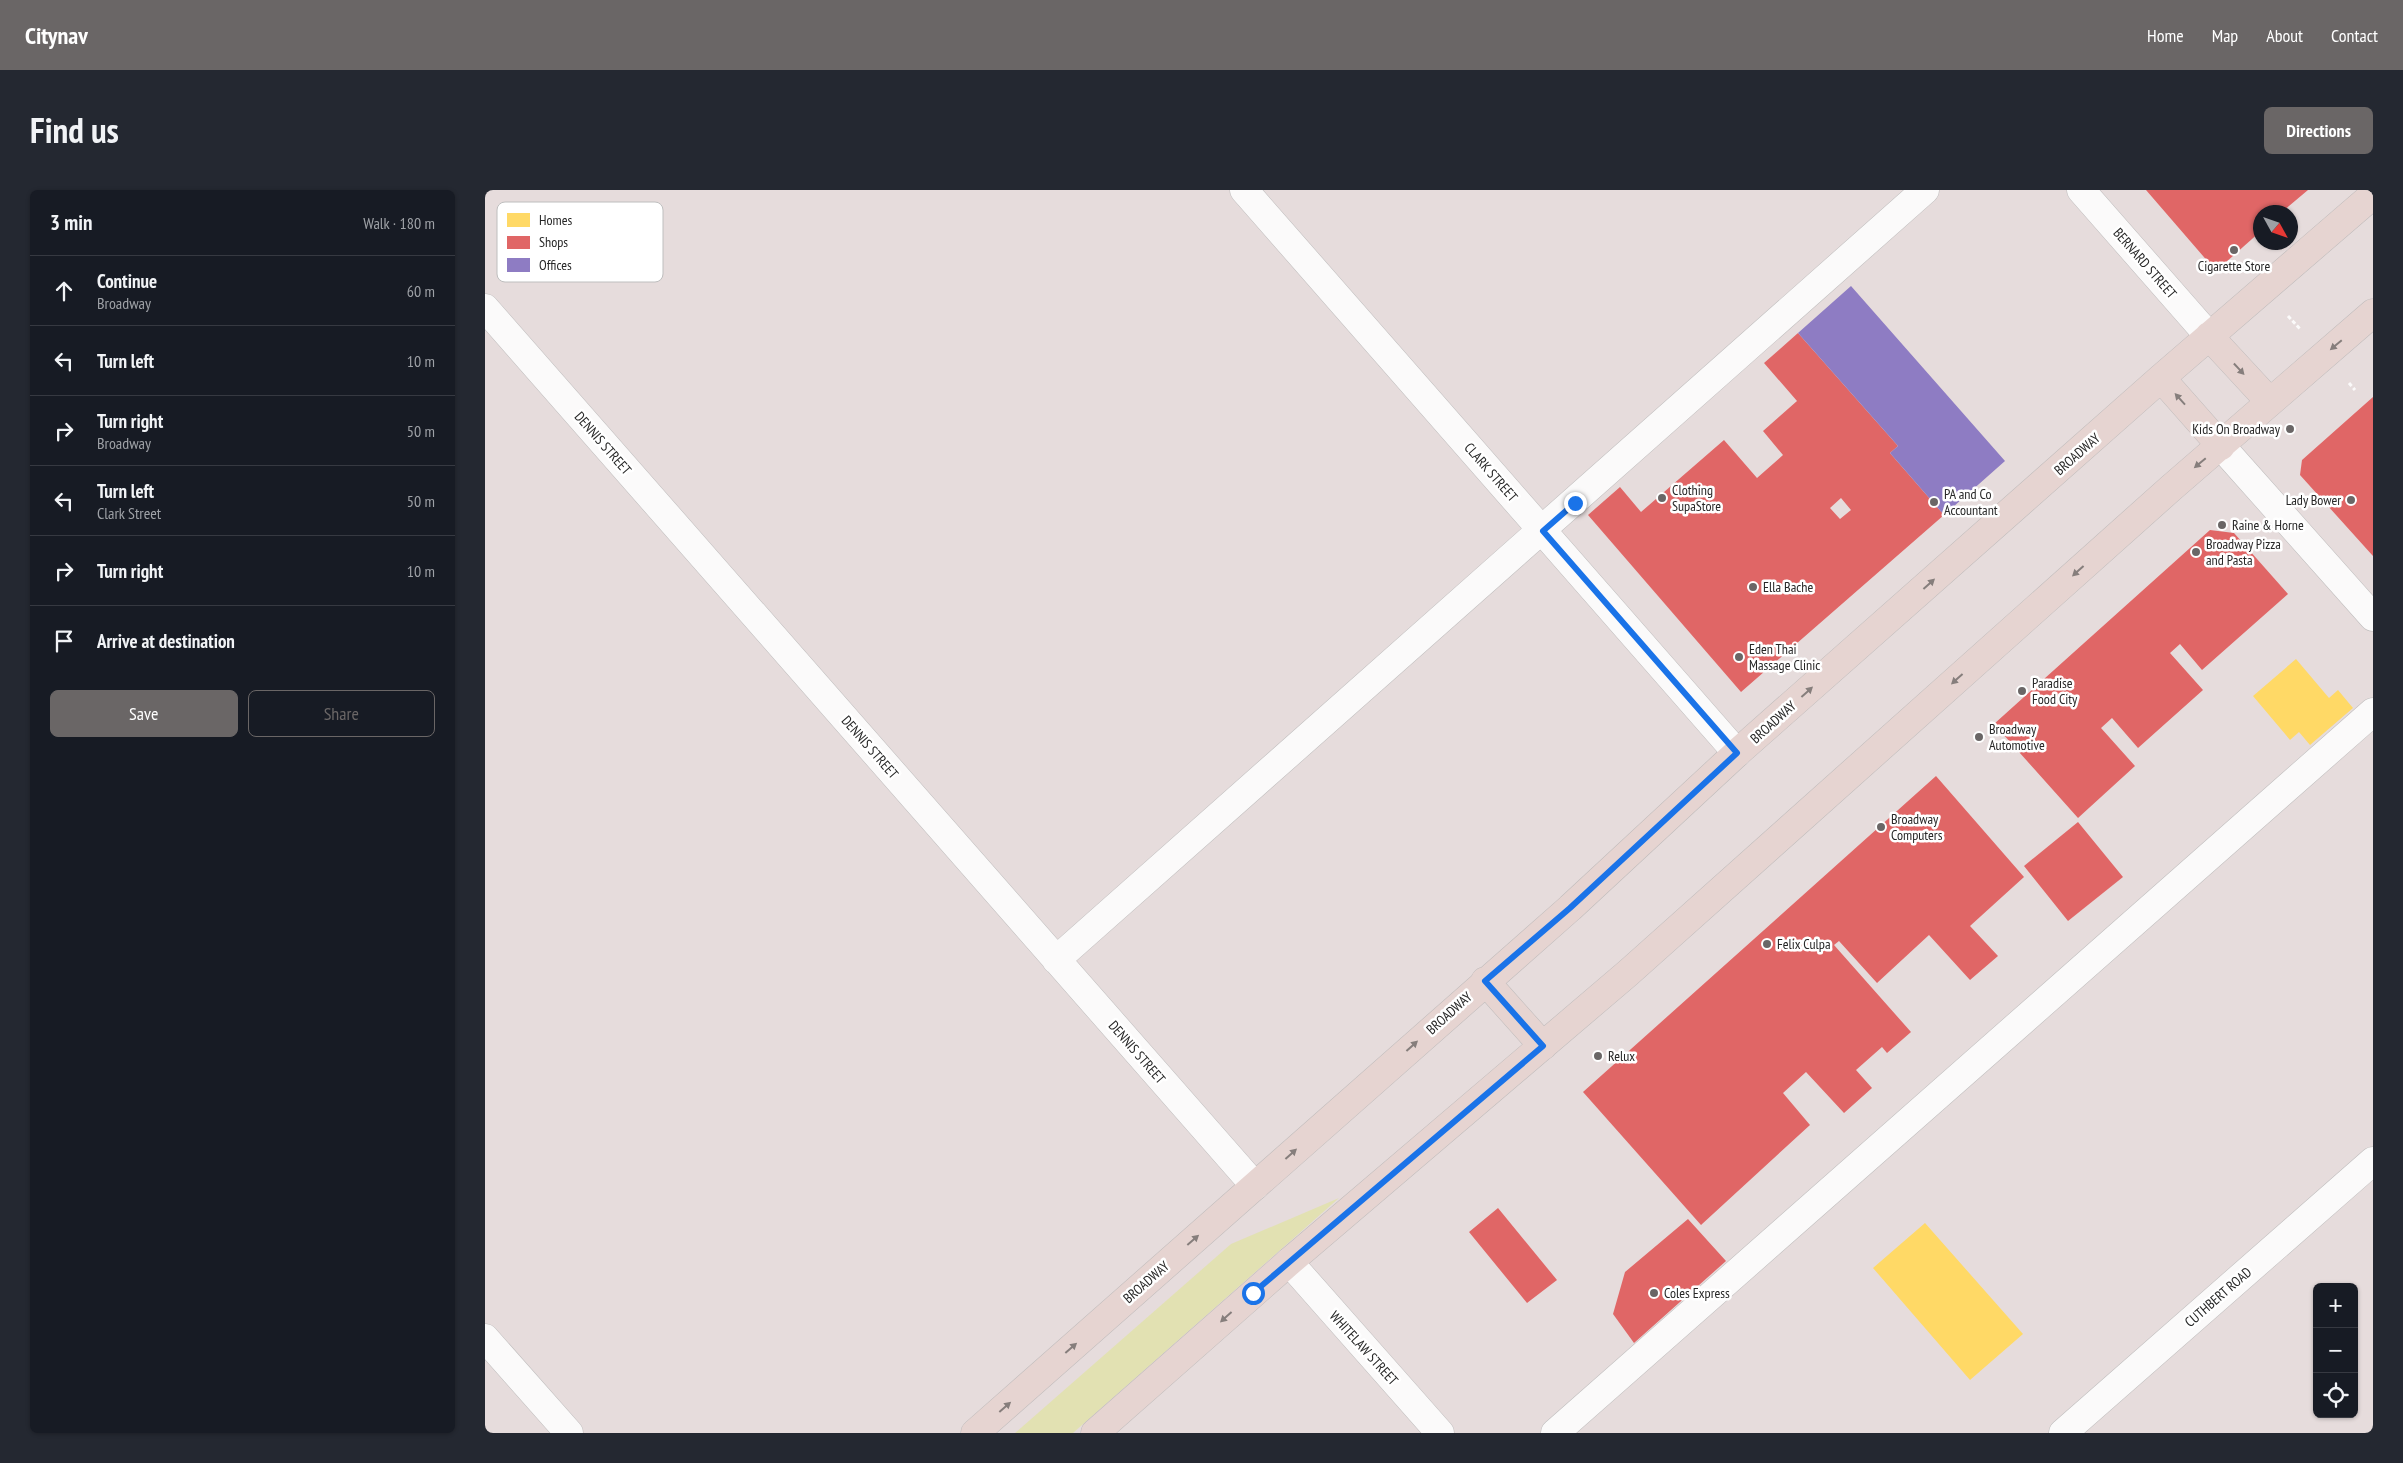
<!DOCTYPE html>
<meta charset="utf-8">
<style>
body{margin:0;font-family:"PT Sans Narrow",sans-serif;background:#242831;color:#f1f3f6}
.controls{position:absolute;right:15px;bottom:15px;display:grid;overflow:hidden;border-radius:8px;box-shadow:0 1px 4px #0004}
.controls button{width:45px;height:45px;display:grid;place-items:center;padding:0;border:0;border-bottom:1px solid #363941;background:#171b24;color:#f1f3f6;font:25px sans-serif}
.compass{position:absolute;left:1768px;top:15px;width:45px;height:45px;border-radius:50%;background:#171b24;box-shadow:0 1px 4px #0004;rotate:130deg}
.stop{position:absolute;width:15px;height:15px;margin:-11px;border:4px solid #1a73e8;border-radius:50%;background:#fff}
.stop.end{background:#1a73e8;border-color:#fff;box-shadow:0 1px 5px #0008}
.list{margin:0;padding:0;list-style:none}
h2{display:flex;justify-content:space-between;align-items:center;height:65px;margin:0;padding:0 20px;font-size:21px}
h2 small{font-size:16px;font-weight:400;color:#9ea1a6}
.list li{display:grid;grid-template-columns:32px 1fr auto;gap:15px;align-items:center;box-sizing:border-box;height:70px;padding:0 20px;border-top:1px solid #363941}
.list b{display:block;font-size:19px;white-space:nowrap}
.list p{margin:0;font-size:16px;white-space:nowrap;color:#9ea1a6}
.list em{font-size:16px;font-style:normal;color:#9ea1a6}
.actions{display:flex;gap:10px;padding:15px 20px}
.actions a{flex:1;padding:11px 0;border:1px solid #6a6666;border-radius:8px;text-align:center;font-size:18px;color:#6a6666}
.actions .main{background:#6a6666;color:#fff}
.icon{flex:none;width:28px;height:28px;fill:none;stroke:currentColor;stroke-width:2;stroke-linecap:round;stroke-linejoin:round}
.map{position:relative;flex:none;width:1888px;height:1243px;overflow:hidden;border-radius:8px}
header{display:flex;align-items:center;gap:30px;box-sizing:border-box;height:70px;padding:0 25px;background:#6a6666;color:#fff}
header strong{font-size:24px}
nav{display:flex;gap:28px;margin-inline-start:auto;font-size:18px}
.intro{display:flex;align-items:center;justify-content:space-between;box-sizing:border-box;height:120px;padding:0 30px}
h1{margin:0;font-size:35px}
.button{padding:12px 22px;border-radius:8px;background:#6a6666;color:#fff;font-size:18px;font-weight:700}
main{display:flex;gap:30px;padding:0 30px}
aside{flex:1;background:#171b24;border-radius:8px;box-shadow:0 1px 4px #0004}
.map>svg:first-child{display:block}
.green{fill:#e2e1b2}
.homes{fill:#ffd966}
.shops{fill:#e06666;fill-rule:evenodd}
.offices{fill:#8e7cc3}
.lines{fill:none;stroke-linecap:round;stroke-linejoin:round}
.minor-casing{stroke:#bfbdbd;stroke-width:29}
.major-casing{stroke:#bfbbbb;stroke-width:29}
.path{stroke:#fbfafa;stroke-width:3;stroke-dasharray:4 2.5;stroke-linecap:butt}
.minor{stroke:#fbfafa;stroke-width:28}
.major{stroke:#e6d4d1;stroke-width:28}
.oneway{fill:#867e7c}
.route{stroke:#1a73e8;stroke-width:6}
.poi-dot{fill:#6a6666;stroke:#fff;stroke-width:2}
.labels{text-anchor:middle;stroke-width:5;stroke-linejoin:round;paint-order:stroke}
.street-label{font-size:14px;fill:#272727;stroke:#fff}
.poi-label{font-size:14px;fill:#272727;stroke:#fff;text-anchor:start}
.key{fill:#fff;stroke:#bebebe;stroke-width:1}
.key-label{font-size:14px;fill:#272727}
</style>
<header>
<strong>Citynav</strong>
<nav><a>Home</a><a>Map</a><a>About</a><a>Contact</a></nav>
</header>
<div class="intro"><h1>Find us</h1><a class="button">Directions</a></div>
<main>
<aside>
<h2>3 min<small>Walk · 180 m</small></h2>
<ul class="list">
<li><svg class="icon" aria-label="ahead" viewBox="0 0 24 24"><path d="M12 20V5M6 11l6-6 6 6"/></svg><div><b>Continue</b><p>Broadway</p></div><em>60 m</em></li>
<li><svg class="icon" aria-label="left" viewBox="0 0 24 24"><path d="M17 20v-9H6M10 6l-5 5 5 5"/></svg><div><b>Turn left</b></div><em>10 m</em></li>
<li><svg class="icon" aria-label="right" viewBox="0 0 24 24"><path d="M7 20v-9h11M14 6l5 5-5 5"/></svg><div><b>Turn right</b><p>Broadway</p></div><em>50 m</em></li>
<li><svg class="icon" aria-label="left" viewBox="0 0 24 24"><path d="M17 20v-9H6M10 6l-5 5 5 5"/></svg><div><b>Turn left</b><p>Clark Street</p></div><em>50 m</em></li>
<li><svg class="icon" aria-label="right" viewBox="0 0 24 24"><path d="M7 20v-9h11M14 6l5 5-5 5"/></svg><div><b>Turn right</b></div><em>10 m</em></li>
<li><svg class="icon" aria-label="arrive" viewBox="0 0 24 24"><path d="M6 21V4h12l-3 4 3 4H6"/></svg><div><b>Arrive at destination</b></div></li>
</ul>
<div class="actions"><a class="main">Save</a><a>Share</a></div>
</aside>
<div class="map">
<svg width="1888" height="1243" viewBox="0 0 1888 1243">
<rect width="100%" height="100%" fill="#e6dcdc"/>
<path class="green" d="M854,1008l-266,235h-58l216,-189z"/>
<path class="homes" d="M1811,469l33,39 9,-8 15,18 -43,37 -11,-13 -9,8 -37,-44z
M1440,1033l98,111 -53,46 -97,-112z"/>
<path class="shops" d="M1661,0h162l-26,22h-21v19l-45,40z
M1313,143l100,113 -8,7 54,62 -203,177 -153,-177 32,-28 21,25 83,-72 33,38 26,-23 -20,-24 34,-30 -33,-38zM1356,308l10,12 -11,9 -10,-11z
M1888,207v159l-73,-81 2,-15z
M1725,340l24,3 54,61 -86,76 -22,-26 -10,9 33,37 -65,58 -26,-30 -11,10 34,38 -57,52 -84,-94z
M1451,586l88,101 -54,49 28,30 -28,24 -41,-45 -52,48 -38,-42 -5,4 77,87 -24,21 -5,-6 -26,23 16,18 -28,25 -38,-41 -23,21 27,32 -109,100 -118,-133z
M1593,632l45,55 -55,44 -44,-55z
M1013,1018l59,72 -30,23 -58,-71z
M1203,1029l38,42 -92,82 -21,-29 12,-42z"/>
<path class="offices" d="M1366,96l154,175 -61,54 -54,-62 8,-7 -100,-113z"/>
<g class="lines">
<defs>
<path id="minor" d="M759,0l493,563
M1596,0l128,146
M0,118l770,878
M1736,256l152,171
M571,770l869,-770
M804,1072l151,171
M0,1148l84,95
M1070,1243l818,-721
M1578,1243l310,-272"/>
<path id="major" d="M1724,146l61,66
M1676,188l60,68
M1000,791l58,65
M490,1243l595,-525 167,-155 424,-375 212,-183
M610,1243l194,-171 339,-289 543,-485 202,-175"/>
</defs>
<use href="#minor" class="minor-casing"/>
<use href="#major" class="major-casing"/>
<path class="path" d="M1803,126l13,14
M1864,193l6,7"/>
<use href="#minor" class="minor"/>
<use href="#major" class="major"/>
</g>
<defs><path id="oneway-solid" d="M-6-.8H1V-3.2L6.5 0L1 3.2V.8H-6Z" transform="scale(1.25)"/></defs>
<g class="oneway">
<use href="#oneway-solid" transform="translate(1851 155) rotate(140)"/>
<use href="#oneway-solid" transform="translate(1754 179) rotate(47)"/>
<use href="#oneway-solid" transform="translate(1695 209) rotate(-132)"/>
<use href="#oneway-solid" transform="translate(1715 273) rotate(140)"/>
<use href="#oneway-solid" transform="translate(1593 381) rotate(138)"/>
<use href="#oneway-solid" transform="translate(1444 394) rotate(-42)"/>
<use href="#oneway-solid" transform="translate(1472 489) rotate(138)"/>
<use href="#oneway-solid" transform="translate(1322 502) rotate(-42)"/>
<use href="#oneway-solid" transform="translate(927 856) rotate(-42)"/>
<use href="#oneway-solid" transform="translate(806 964) rotate(-42)"/>
<use href="#oneway-solid" transform="translate(708 1050) rotate(-41)"/>
<use href="#oneway-solid" transform="translate(741 1127) rotate(138)"/>
<use href="#oneway-solid" transform="translate(586 1158) rotate(-41)"/>
<use href="#oneway-solid" transform="translate(520 1217) rotate(-41)"/>
</g>
<g class="lines">
<path class="route" d="M768,1103l290,-247 -58,-65 85,-73 167,-155 -194,-222 32,-28"/>
</g>
<g class="poi-dot">
<circle cx="1749" cy="60" r="5"/>
<circle cx="1805" cy="239" r="5"/>
<circle cx="1177" cy="308" r="5"/>
<circle cx="1866" cy="310" r="5"/>
<circle cx="1449" cy="312" r="5"/>
<circle cx="1737" cy="335" r="5"/>
<circle cx="1711" cy="362" r="5"/>
<circle cx="1268" cy="397" r="5"/>
<circle cx="1254" cy="467" r="5"/>
<circle cx="1537" cy="501" r="5"/>
<circle cx="1494" cy="547" r="5"/>
<circle cx="1396" cy="637" r="5"/>
<circle cx="1282" cy="754" r="5"/>
<circle cx="1113" cy="866" r="5"/>
<circle cx="1169" cy="1103" r="5"/>
</g>
<g class="labels">
<g class="street-label">
<text transform="translate(1660 73) rotate(49)" y="5">BERNARD STREET</text>
<text transform="translate(118 253) rotate(49)" y="5">DENNIS STREET</text>
<text transform="translate(1592 264) rotate(-41)" y="5">BROADWAY</text>
<text transform="translate(1006 282) rotate(49)" y="5">CLARK STREET</text>
<text transform="translate(1288 532) rotate(-42)" y="5">BROADWAY</text>
<text transform="translate(385 557) rotate(49)" y="5">DENNIS STREET</text>
<text transform="translate(964 823) rotate(-42)" y="5">BROADWAY</text>
<text transform="translate(652 862) rotate(49)" y="5">DENNIS STREET</text>
<text transform="translate(661 1092) rotate(-41)" y="5">BROADWAY</text>
<text transform="translate(1733 1107) rotate(-41)" y="5">CUTHBERT ROAD</text>
<text transform="translate(879 1158) rotate(48)" y="5">WHITELAW STREET</text>
</g>
<g class="poi-label">
<text x="1749" y="81" text-anchor="middle">Cigarette Store</text>
<text x="1795" y="244" text-anchor="end">Kids On Broadway</text>
<text x="1187" y="305">Clothing<tspan x="1187" dy="16">SupaStore</tspan></text>
<text x="1459" y="309">PA and Co<tspan x="1459" dy="16">Accountant</tspan></text>
<text x="1856" y="315" text-anchor="end">Lady Bower</text>
<text x="1747" y="340">Raine &amp; Horne</text>
<text x="1721" y="359">Broadway Pizza<tspan x="1721" dy="16">and Pasta</tspan></text>
<text x="1278" y="402">Ella Bache</text>
<text x="1264" y="464">Eden Thai<tspan x="1264" dy="16">Massage Clinic</tspan></text>
<text x="1547" y="498">Paradise<tspan x="1547" dy="16">Food City</tspan></text>
<text x="1504" y="544">Broadway<tspan x="1504" dy="16">Automotive</tspan></text>
<text x="1406" y="634">Broadway<tspan x="1406" dy="16">Computers</tspan></text>
<text x="1292" y="759">Felix Culpa</text>
<text x="1123" y="871">Relux</text>
<text x="1179" y="1108">Coles Express</text>
</g>
</g>
<rect x="12" y="12" width="166" height="80" rx="8" class="key"/>
<rect x="22" y="23" width="23" height="14" fill="#ffd966"/>
<rect x="22" y="46" width="23" height="13" fill="#e06666"/>
<rect x="22" y="68" width="23" height="14" fill="#8e7cc3"/>
<g class="key-label">
<text x="54" y="35">Homes</text>
<text x="54" y="57">Shops</text>
<text x="54" y="80">Offices</text>
</g>
</svg>
<div class="controls">
<button>+</button>
<button>−</button>
<button><svg class="icon" aria-label="locate" viewBox="0 0 24 24"><circle cx="12" cy="12" r="6"/><path d="M12 2v4M12 18v4M2 12h4M18 12h4"/></svg></button>
</div>
<svg class="compass" viewBox="-18 -18 36 36"><path d="M0-13l5 13h-10z" fill="#e53935"/><path d="M0 13l5-13h-10z" fill="#9ea1a6"/></svg>
<div class="stop" style="left:768px;top:1103px"></div>
<div class="stop end" style="left:1090px;top:313px"></div>
</div>
</main>
